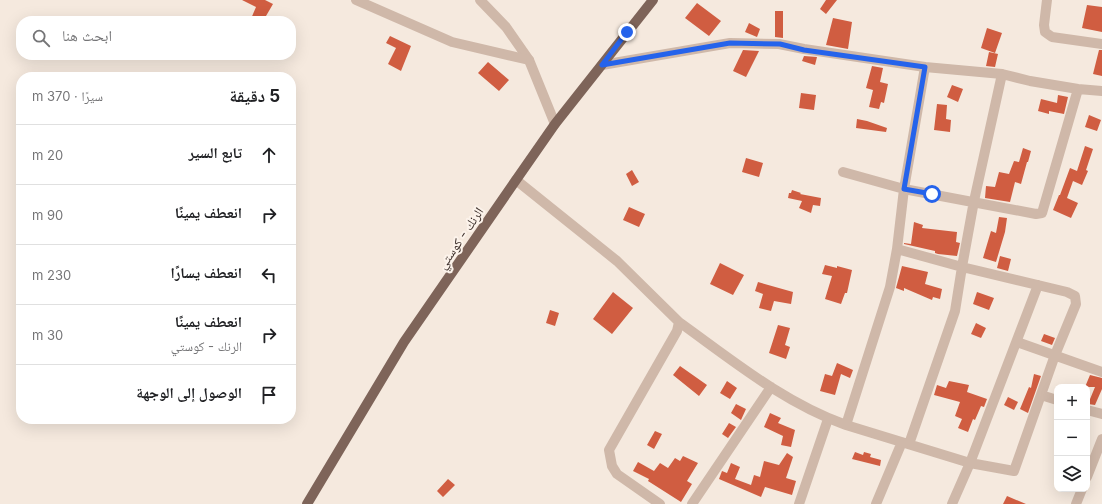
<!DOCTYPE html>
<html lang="ar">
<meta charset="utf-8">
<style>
body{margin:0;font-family:Inter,"Noto Naskh Arabic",sans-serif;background:#f2f2f2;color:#202124;direction:rtl}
.controls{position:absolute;right:12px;bottom:12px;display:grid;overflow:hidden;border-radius:8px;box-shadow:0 4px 16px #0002}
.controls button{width:36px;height:36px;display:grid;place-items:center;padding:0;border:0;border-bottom:1px solid #e0e0e0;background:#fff;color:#202124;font:20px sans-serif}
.stop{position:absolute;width:12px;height:12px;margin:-9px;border:3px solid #2563eb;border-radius:50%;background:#fff}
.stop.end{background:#2563eb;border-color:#fff;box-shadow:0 1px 4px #0008}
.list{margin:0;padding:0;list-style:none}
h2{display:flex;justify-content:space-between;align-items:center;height:52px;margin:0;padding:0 16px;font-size:17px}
h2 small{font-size:13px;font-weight:400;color:#757577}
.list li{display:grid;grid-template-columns:26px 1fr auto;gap:12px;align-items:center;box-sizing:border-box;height:60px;padding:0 16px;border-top:1px solid #e0e0e0}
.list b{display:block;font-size:15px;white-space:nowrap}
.list p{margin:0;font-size:13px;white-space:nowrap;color:#757577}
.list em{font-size:13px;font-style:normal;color:#757577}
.icon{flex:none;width:22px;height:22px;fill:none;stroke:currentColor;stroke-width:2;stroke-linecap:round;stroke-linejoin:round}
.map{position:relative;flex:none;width:1102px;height:504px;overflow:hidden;direction:ltr}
.search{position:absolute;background:#fff;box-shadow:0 4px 16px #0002;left:16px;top:16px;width:280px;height:44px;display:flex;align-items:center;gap:10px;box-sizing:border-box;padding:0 14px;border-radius:16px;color:#757577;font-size:15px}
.panel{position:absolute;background:#fff;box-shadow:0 4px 16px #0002;left:16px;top:72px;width:280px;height:352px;border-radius:16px;direction:rtl}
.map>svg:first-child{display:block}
.building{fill:#d05d41}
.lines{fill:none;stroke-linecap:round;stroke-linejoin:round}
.minor{stroke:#cfb8a9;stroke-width:10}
.tertiary{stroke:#cfb8a9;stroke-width:10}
.primary{stroke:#7e6459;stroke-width:10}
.route{stroke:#2563eb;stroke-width:5}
.labels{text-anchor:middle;stroke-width:4;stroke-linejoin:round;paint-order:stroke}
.street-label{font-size:13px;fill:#3b2e29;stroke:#fcf3eb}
</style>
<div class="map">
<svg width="1102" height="504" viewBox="0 0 1102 504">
<rect width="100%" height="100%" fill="#f5e9de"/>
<path class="building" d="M242,0h23l8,4 -7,12 13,5h-29l6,-14z
M826,0h11l-11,14 -6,-5z
M697,3l24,18 -12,15 -24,-18z
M1087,5l15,2v25l-20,-4z
M775,11h8v27l-8,-1z
M833,18l19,4 -4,27 -22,-4z
M749,23l11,6 -3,8 -12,-5z
M987,28l15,5 -7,20 -14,-5z
M390,36l21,10 -10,25 -13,-7 8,-16 -10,-5z
M743,50l16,1 -13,26 -13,-6z
M1099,50h3v26l-9,-2z
M989,52l9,2 -3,13 -9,-1z
M804,56l13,1 -2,8 -13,-4z
M488,62l21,18 -10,11 -21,-18z
M872,66l11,2 -3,14 8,2 -4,19 -3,-1 -2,7 -10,-2 4,-17 -7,-2z
M952,85l11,4 -5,13 -11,-5z
M801,93l15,2 -2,15 -15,-2z
M1058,95l10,2 -4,17 -15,-3v3l-11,-3 3,-12 16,4z
M937,104l10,1 -1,14 5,1 -1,12 -16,-2z
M1089,115l12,5 -4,11 -12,-4z
M857,119l10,2 20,7 -1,4 -30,-4z
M1085,146l8,3 -7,21 2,1 -6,14 -9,-4 -6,17 11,5 -7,15 -18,-8 6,-15h1l10,-27 7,3z
M1023,148l8,3 -3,11h-1l-6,22 -6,-2 -5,20 -25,-4 1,-12 9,1 4,-15 10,2 5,-13 5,1z
M746,158l17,5 -4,14 -17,-5z
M632,170l7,12 -7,4 -6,-12z
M792,190l9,3 -1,1 21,4 -1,8 -7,-1 -2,8 -12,-5 3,-7 -14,-3 1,-5h2z
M629,207l16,7 -6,13 -16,-7z
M999,217l8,1 -2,14 -9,30 -13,-4 8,-27 5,2z
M914,222l9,3 -1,3 35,4 -1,10 4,1 -3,13 -19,-2 -3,-1v-2l-31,-7v-1l7,1z
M1000,256l11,3 -3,12 -11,-3z
M720,263l24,12 -11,20 -23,-11z
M825,265l12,3v-2l15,4 -5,23h-2l-4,11 -16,-5 7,-23 -10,-2z
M902,266l26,6 -3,12 17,5 -2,10 -7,-2 -1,3 -28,-12v3l-8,-3z
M758,282l35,10 -2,12 -17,-3 -3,10 -12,-3 4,-14 -8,-3z
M613,292l20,16 -21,26 -19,-15z
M977,292l17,6 -5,12 -16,-6z
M550,310l9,3 -4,13 -9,-3z
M976,323l10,5 -5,10 -10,-4z
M778,325l12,3 -5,17 5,2 -4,12 -17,-6z
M1044,334l11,4 -3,7 -11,-4z
M837,363l16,7 -3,8 -9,-4 -6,21 -15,-4 5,-17 7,2z
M680,366l27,19 -8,11 -26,-21z
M1034,374l7,2 -13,37 -8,-4 9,-22 2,1z
M1090,375l12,3v11l-7,16 -7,-1 7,-17h-10z
M727,381l10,7 -7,11 -10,-6z
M949,381l20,4 -2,7 20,7 -3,8 -3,-1 -6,14 -2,-1 -5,13 -10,-4 4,-9 -7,-3 5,-14 -26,-7 3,-10 9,3z
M1008,397l10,5 -4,8 -10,-5z
M736,404l10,5 -5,11 -10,-7z
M770,413l11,5 -3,5 17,7 -4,17 -10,-2 2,-9 -19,-9z
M729,423l7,4 -8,11 -6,-4z
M655,431l7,3 -8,15 -7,-4z
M855,452l8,3 1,-3 7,2 -1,3 11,3 -1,6 -28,-7z
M787,453l6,4 -7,21 10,3 -4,14 -27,-8 -4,10 -42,-18 3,-8 5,2 4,-10 9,4 -5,12 16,6 3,-10 6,2 4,-16 15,4z
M683,456l15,7 -11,18 5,3 -11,18 -33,-21 1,-2 -16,-8 5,-9 16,9 6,-8 8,5 7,-10 5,3z
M448,479l7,6 -12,12 -6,-6z
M1007,496l19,8h-23z"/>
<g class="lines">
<path class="minor" d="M480,0l26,27 23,33 26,64
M1047,0l-3,25 1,7 7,5 50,7
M602,65l128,-22 49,1 25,5 121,18 77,7 28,7 48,8 24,2
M843,172l61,17 132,25 6,-1 36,-124
M516,180l101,81 62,61 -2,9 -68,119 3,16 5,8 43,30
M679,322c53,38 105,81 167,103l124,38 44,8 41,-116 21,-51 -1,-8 -8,-4 -105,-25 -65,-18
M1017,342l85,30
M1041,395l16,5
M1087,410l15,4
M846,425l44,-138 7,-38 7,-60 21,-122
M909,444l46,-133 7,-44 12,-66 28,-127
M1087,477l15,-38
M692,504l79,-117
M799,504l29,-85
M876,504l26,-62
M952,504l18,-41 68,-178
M1076,504l6,-15"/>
<path class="tertiary" d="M356,0l96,42 77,18"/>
<path class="primary" d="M307,504l97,-162 112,-162 39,-56 98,-124"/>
</g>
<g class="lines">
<path class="route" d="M627,32l-25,33 128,-22 50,1 24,6 121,17 -21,122 28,5"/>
</g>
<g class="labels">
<g class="street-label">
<text transform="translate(460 238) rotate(-56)" y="5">الرنك - كوستي</text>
</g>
</g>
</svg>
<div class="controls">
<button>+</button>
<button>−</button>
<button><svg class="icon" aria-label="layers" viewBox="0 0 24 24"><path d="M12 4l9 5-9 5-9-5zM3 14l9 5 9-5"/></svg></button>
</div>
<div class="stop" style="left:932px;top:194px"></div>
<div class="stop end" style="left:627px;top:32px"></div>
<div class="search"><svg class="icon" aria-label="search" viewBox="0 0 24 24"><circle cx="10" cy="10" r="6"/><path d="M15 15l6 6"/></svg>ابحث هنا</div>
<section class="panel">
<h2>5 دقيقة<small>سيرًا · 370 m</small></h2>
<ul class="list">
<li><svg class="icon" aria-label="ahead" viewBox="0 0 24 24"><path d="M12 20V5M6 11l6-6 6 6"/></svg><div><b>تابع السير</b></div><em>20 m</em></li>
<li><svg class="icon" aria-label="right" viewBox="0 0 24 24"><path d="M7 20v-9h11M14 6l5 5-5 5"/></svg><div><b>انعطف يمينًا</b></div><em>90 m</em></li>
<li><svg class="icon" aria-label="left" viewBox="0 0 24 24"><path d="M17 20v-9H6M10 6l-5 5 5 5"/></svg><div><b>انعطف يسارًا</b></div><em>230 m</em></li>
<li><svg class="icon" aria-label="right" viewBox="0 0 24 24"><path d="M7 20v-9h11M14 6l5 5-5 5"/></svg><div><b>انعطف يمينًا</b><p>الرنك - كوستي</p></div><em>30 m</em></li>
<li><svg class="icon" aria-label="arrive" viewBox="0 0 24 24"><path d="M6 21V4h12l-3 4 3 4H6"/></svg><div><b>الوصول إلى الوجهة</b></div></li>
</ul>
</section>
</div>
